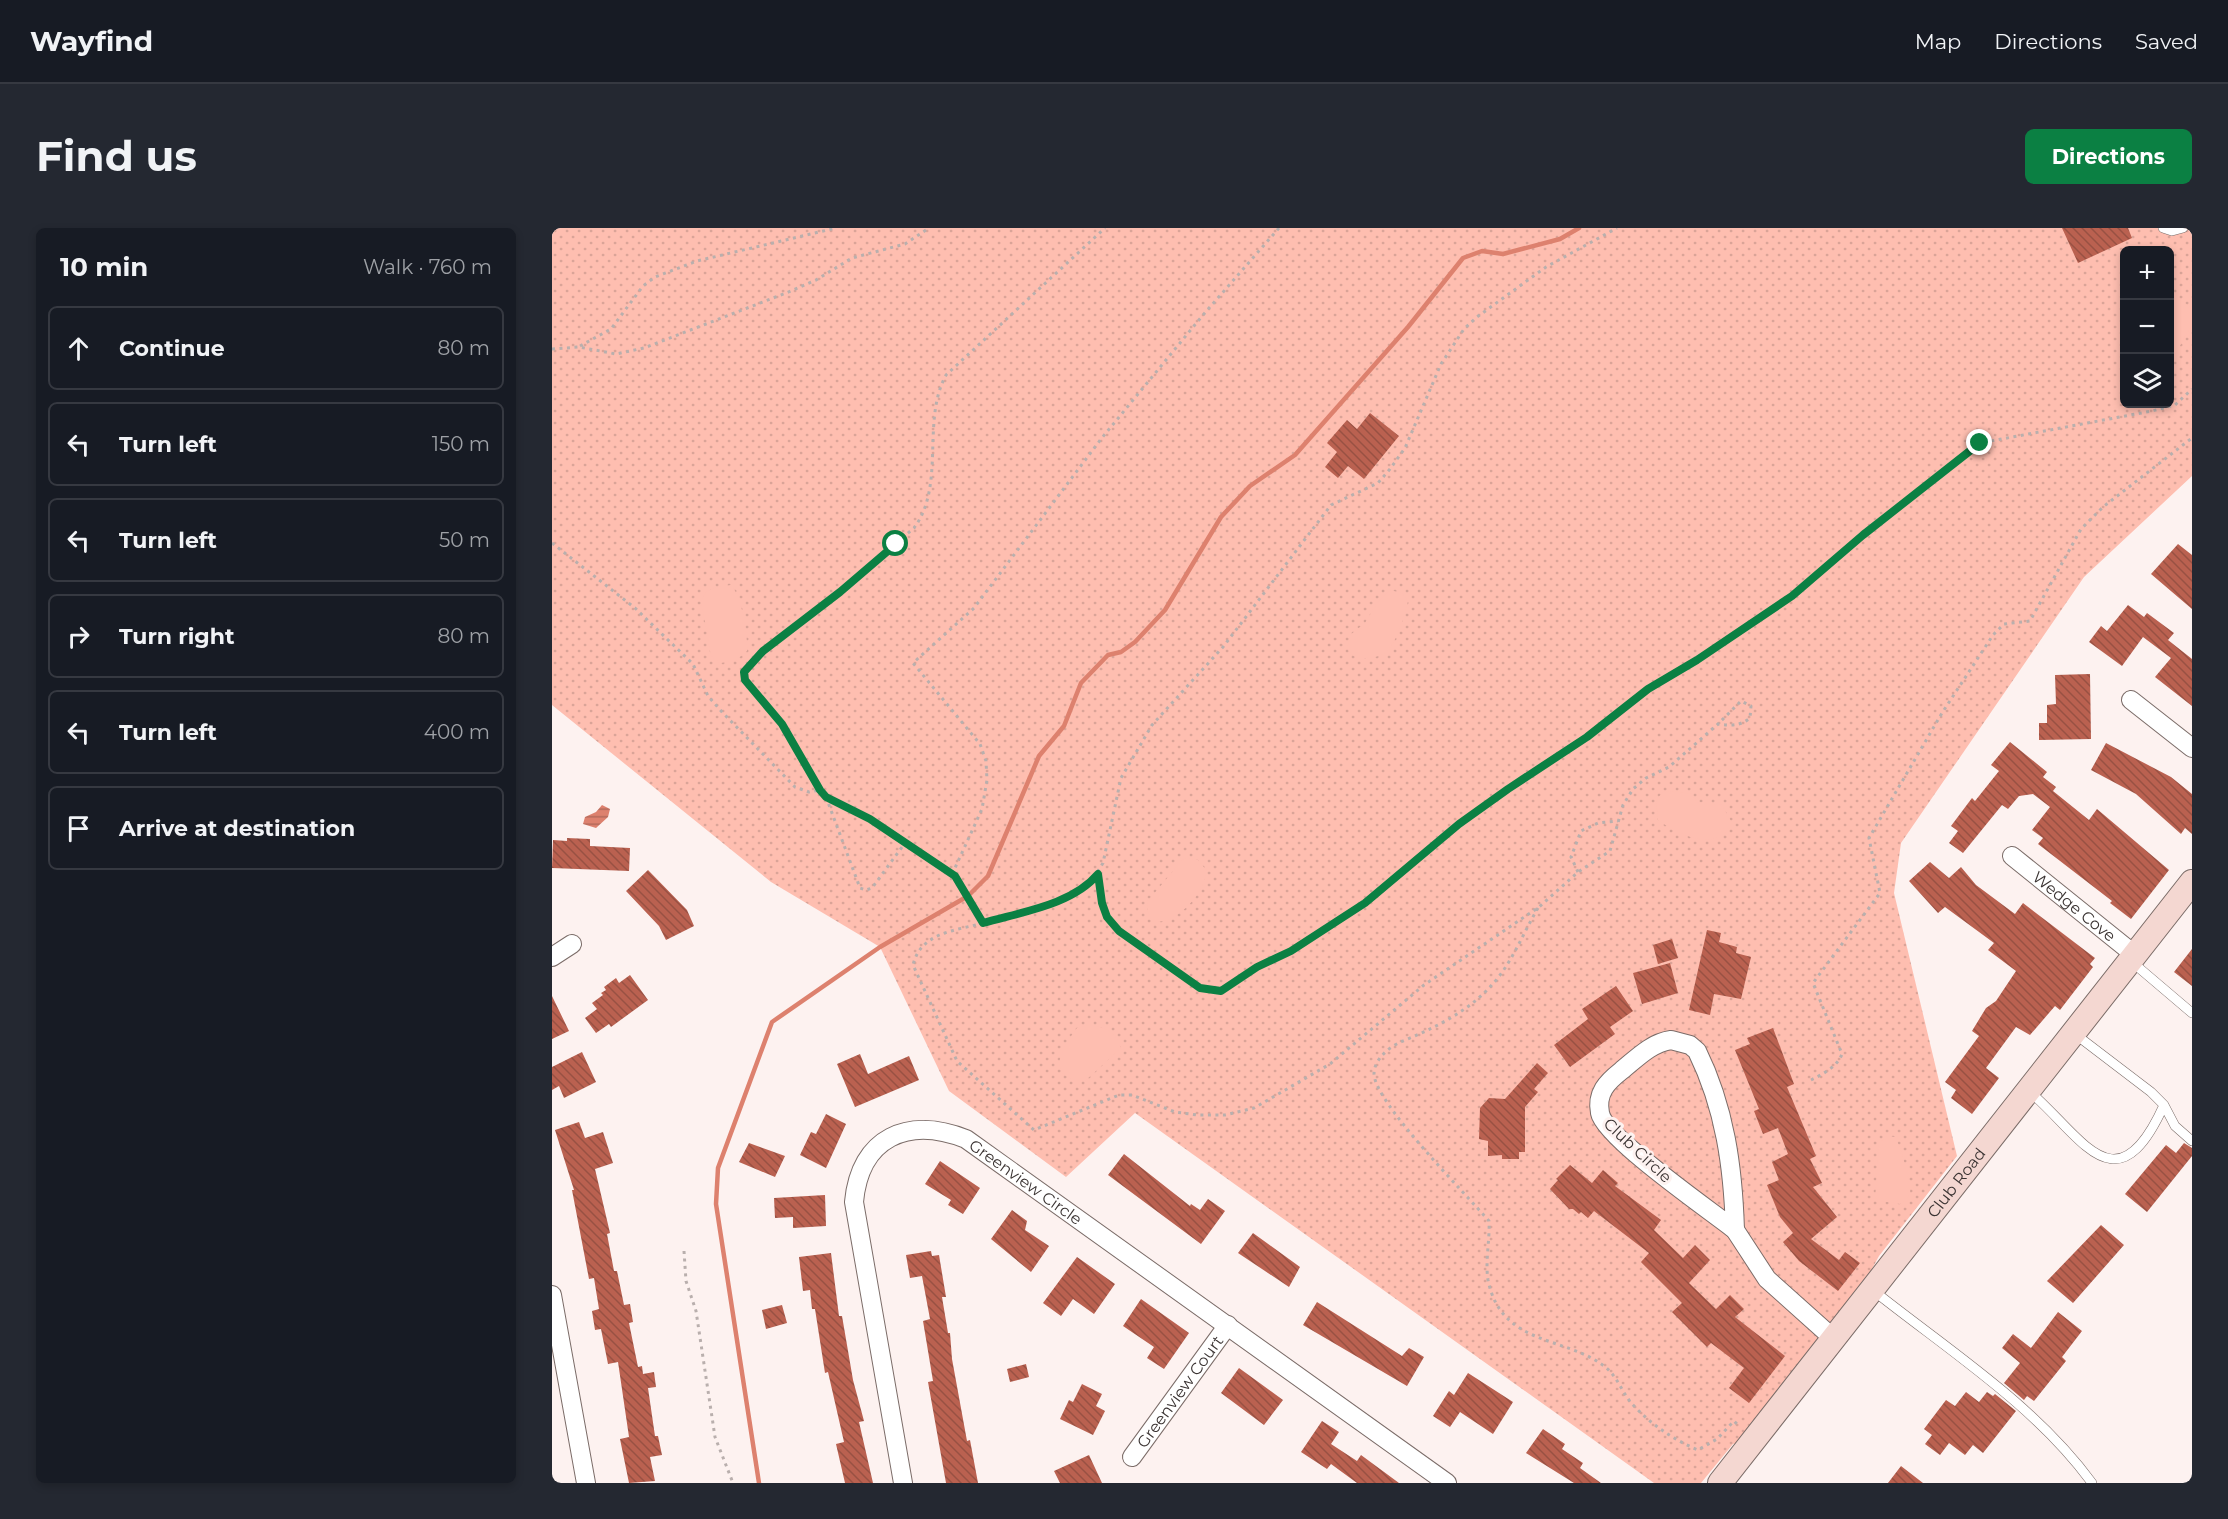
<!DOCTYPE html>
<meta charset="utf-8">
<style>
body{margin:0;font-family:Montserrat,sans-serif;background:#242831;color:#f1f3f6}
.controls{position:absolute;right:18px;top:18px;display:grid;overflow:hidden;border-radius:9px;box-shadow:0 3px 9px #0003}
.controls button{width:54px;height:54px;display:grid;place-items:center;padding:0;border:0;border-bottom:2px solid #363941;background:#171b24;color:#f1f3f6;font:30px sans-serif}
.stop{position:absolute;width:18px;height:18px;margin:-14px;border:4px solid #0b8043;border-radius:50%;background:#fff}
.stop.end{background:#0b8043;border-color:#fff;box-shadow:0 2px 6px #0008}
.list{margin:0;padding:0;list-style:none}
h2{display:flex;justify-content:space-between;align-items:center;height:78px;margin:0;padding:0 24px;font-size:26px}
h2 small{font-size:20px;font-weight:400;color:#9ea1a6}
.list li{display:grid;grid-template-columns:39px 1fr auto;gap:18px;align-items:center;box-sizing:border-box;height:84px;margin:0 12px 12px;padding:0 12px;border:2px solid #363941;border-radius:9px}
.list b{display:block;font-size:22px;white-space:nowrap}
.list em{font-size:20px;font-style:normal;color:#9ea1a6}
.icon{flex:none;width:33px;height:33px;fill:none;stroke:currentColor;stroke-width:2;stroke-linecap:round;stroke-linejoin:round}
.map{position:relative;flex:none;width:1640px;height:1255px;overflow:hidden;border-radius:9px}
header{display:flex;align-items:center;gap:36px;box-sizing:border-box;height:84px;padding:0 30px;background:#171b24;border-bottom:2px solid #363941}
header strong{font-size:28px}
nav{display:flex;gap:33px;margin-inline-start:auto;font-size:21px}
.intro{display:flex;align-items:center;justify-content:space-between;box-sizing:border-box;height:144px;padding:0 36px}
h1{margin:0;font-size:42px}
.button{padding:15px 27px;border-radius:9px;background:#0b8043;color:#fff;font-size:21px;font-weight:700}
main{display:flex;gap:36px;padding:0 36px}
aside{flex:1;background:#171b24;border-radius:9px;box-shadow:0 3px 9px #0003}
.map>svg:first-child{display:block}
.grass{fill:url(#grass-dots);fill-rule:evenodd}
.pitch{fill:#febeb0}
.water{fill:url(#water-rules)}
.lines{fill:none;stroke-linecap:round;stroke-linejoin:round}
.stream{stroke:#dd816e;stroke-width:4.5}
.building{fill:url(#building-back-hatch)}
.lane-casing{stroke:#7b6c68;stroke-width:10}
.street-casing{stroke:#7b6c68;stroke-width:20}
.secondary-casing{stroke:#7b6c68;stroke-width:26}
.path{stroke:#b9afad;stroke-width:3;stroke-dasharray:3 4.5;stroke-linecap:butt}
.lane{stroke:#fff;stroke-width:9}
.street{stroke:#fff;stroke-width:18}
.secondary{stroke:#f4d7d1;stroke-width:24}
.route{stroke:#0b8043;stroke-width:8}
.labels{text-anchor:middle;stroke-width:6;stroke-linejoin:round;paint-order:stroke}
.street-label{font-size:16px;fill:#3a3332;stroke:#fdf2f0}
</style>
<header>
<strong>Wayfind</strong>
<nav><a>Map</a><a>Directions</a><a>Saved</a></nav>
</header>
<div class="intro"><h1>Find us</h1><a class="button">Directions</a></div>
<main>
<aside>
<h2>10 min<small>Walk · 760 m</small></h2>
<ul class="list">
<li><svg class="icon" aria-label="ahead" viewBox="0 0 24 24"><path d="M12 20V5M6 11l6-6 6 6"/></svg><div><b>Continue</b></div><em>80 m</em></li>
<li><svg class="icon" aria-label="left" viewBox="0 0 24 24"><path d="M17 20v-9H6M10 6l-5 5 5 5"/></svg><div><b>Turn left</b></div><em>150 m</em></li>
<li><svg class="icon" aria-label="left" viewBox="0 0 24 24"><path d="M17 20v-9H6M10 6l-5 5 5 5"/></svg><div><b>Turn left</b></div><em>50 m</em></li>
<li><svg class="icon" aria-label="right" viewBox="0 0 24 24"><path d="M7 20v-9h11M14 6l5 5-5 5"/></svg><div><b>Turn right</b></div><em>80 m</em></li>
<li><svg class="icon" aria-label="left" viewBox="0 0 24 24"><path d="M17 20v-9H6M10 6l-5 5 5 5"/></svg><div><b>Turn left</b></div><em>400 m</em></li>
<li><svg class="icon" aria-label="arrive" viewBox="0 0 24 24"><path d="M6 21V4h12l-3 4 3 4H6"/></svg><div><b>Arrive at destination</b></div></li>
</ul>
</aside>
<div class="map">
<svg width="1640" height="1255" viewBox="0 0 1640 1255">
<defs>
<pattern id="grass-dots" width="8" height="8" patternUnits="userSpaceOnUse" patternTransform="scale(1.5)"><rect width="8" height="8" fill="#febeb0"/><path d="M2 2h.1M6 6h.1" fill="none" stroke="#daa498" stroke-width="1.8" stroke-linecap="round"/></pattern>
<pattern id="water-rules" width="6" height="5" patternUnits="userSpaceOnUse" patternTransform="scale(1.5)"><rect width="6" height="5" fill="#dd816e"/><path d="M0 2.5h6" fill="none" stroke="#b46a5b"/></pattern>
<pattern id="building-back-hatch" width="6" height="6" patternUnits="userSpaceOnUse" patternTransform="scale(1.5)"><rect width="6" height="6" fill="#ba6150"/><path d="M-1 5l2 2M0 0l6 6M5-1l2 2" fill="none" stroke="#985143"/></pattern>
</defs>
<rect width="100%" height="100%" fill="#fdf2f0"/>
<path class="grass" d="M0,0h1640v248l-108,101 -183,266 -7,50 63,263 -78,100 -45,83 -80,101 -21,4 -32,39h-47l-519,-370 -69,64 -117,-86 -69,-144 -109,-65 -219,-177zM1572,22h46v154h-46z"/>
<path class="pitch" d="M1618,73h11l11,7v16l-22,40z
M179,357c11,12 17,49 16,66l-12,10 -15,2 -9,-7c-3,-11 -3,-23 -6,-34 -7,-26 -4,-34 26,-37z
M838,362l12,3 6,8c-3,14 -12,44 -23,52 -5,4 -13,4 -19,5 -10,1 -14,-2 -19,-10l3,-13 15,-12 12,-20z
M1120,563l20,3 5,8 25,3 10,18c-14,31 -53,12 -74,-3l-2,-20 7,-8z
M632,630l14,2 9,11c-4,23 -27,50 -51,51l-8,-10 -1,-10z
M540,797c16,4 24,7 29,23l-36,33c-40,-3 -25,-31 -8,-53z
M1335,908l8,1c5,7 17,49 15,56 -2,6 -6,8 -10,11l-25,-4 4,-57z"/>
<path class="water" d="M50,577l8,4 -2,8 -12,11 -13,-4 2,-7 11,-5z"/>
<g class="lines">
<path class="stream" d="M207,1255l-43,-279 2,-36 54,-146 108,-75 88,-51 20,-20 51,-120 25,-30 17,-43 27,-28 13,-3 14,-10 30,-32 56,-93 29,-31 45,-31 113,-128 55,-69 19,-7 21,3 57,-15 19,-11"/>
</g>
<path class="building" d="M1510,0h66l4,10 -54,25z
M818,185l29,23 -35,43 -16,-13 -10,12 -13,-11 12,-15 -10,-9 20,-23 10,9z
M1626,316l14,11v54l-41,-35z
M1576,377l16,12 3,-4 27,20 -6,7 24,19v47l-37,-29 16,-19 -28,-21 -21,29 -33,-24 12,-16 6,5z
M1538,446l1,65 -52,1v-17h8v-18l9,-1 -1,-29z
M1458,514l37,30 -4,5 13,10 -3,4 36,29 8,-11 72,61 -38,49 -21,-16 2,-2 -74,-57 5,-6 -11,-8 18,-23 -17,-13 -14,2 -11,13 -6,-4 -39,48 -14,-10 9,-12 -7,-5 21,-28 3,3 24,-30 -8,-6z
M1554,515l65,34 21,17v40l-7,-6 -4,6 -45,-40 -45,-24z
M15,610l23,1v7l40,2 -1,23 -77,-3 1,-28 14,1z
M1378,634l19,16 12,-11 15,18 39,29 8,-11 72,55 -5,6 3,3 -33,43 -5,-4 -25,29 -14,-8 -30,41 13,10 -27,36 -21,-16 5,-8 -11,-8 34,-46 -7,-5 14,-23 10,-7 20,-30 -28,-21 6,-7 -49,-36 -7,6 -29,-32z
M96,642l39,40 7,16 -28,14 -7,-14 -33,-35z
M1155,702l14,3 -2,9 18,5 -1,6 15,4 -10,42 -27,-5 -4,21 -21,-5z
M1120,711l6,19 -20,6 -5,-19z
M1640,721v37l-18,-14z
M1118,735l8,30 -36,11 -9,-31z
M78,747l18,25 -37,27 -2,-3 -13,9 -11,-15 12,-9 -5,-6 11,-8 -2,-2 5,-3 -2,-3 12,-9 3,5z
M1064,758l17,25 -23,16 5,7 -45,33 -16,-22 34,-26 -6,-10z
M0,768l17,35 -17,8z
M1221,800l21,56 -7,3 29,69 -6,3 12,24 -9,4 24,30 -26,22 28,21 6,-8 15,11 -22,28 -39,-30 -16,-19 10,-9 -13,-16 -13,-32 12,-5 -7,-18 16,-8 -10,-26 -15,6 -9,-23 5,-2 -24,-59 15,-6 -3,-6z
M30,824l14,30 -32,16 -5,-12 -7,4v-23z
M308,826l8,20 41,-18 10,24 -64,27 -18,-43z
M985,835l11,10 -14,16 4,3 -13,15v45h-6v7h-17v-4l-14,1v-15l-9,-2 1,-31 9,-10 16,1z
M274,886l20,10 -20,44 -26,-13 11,-23 5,2z
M27,894l6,16 18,-6 10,31 -18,6 15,64 -3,1 7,37h3l7,34 6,-1 3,18 -4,1 9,44 4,-1 1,8 11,-2 2,15 -8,1 7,48h3l4,19 -12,2 5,24 -26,2 -9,-44 9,-2 -11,-75 -10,2 -7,-35 -6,1 -3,-19 7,-2 -5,-31 -5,1 -17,-89h2l-19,-60z
M197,915l36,13 -10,21 -36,-15z
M1632,915l8,5v8l-45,56 -22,-18 41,-49 10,8z
M572,926l66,52 1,-2 9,6 8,-11 17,12 -24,33 -93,-69z
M388,933l40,27 -17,26 -15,-9 3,-5 -26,-16z
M1018,937l22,18 11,-13 15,13 -3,3 46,34 -7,10 29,28 12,-13 15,15 -21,23 27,26 14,-14 14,14 -9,8 50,39 -36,47 -20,-15 15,-20 -33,-25 -4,4 -35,-35 10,-9 -41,-41 8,-9 -55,-42 -6,7 -7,-6 -2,2 -6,-5h-4l-19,-20 8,-9 -2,-1z
M273,967l1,31 -33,2v-11l-18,1 -1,-20z
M460,982l15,11 -2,9 24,16 -18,26 -40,-33z
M1549,997l23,20 -51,58 -26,-22z
M701,1005l47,34 -11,20 -51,-34z
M379,1023l1,5 7,-1 7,42h-4l6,36h2l2,26 15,82 3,-1 8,43h-32l-18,-101 5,-1 -10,-60 7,-2 -8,-43 -12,2 -4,-23z
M279,1025l8,63h3l11,64 11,41 -5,1 14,61h-28l-9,-39 8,-2 -16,-70 -3,1 -10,-64h-3l-2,-19 -7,1 -4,-34z
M525,1029l38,27 -21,30 -21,-15 -12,17 -18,-13z
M589,1071l48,34 -25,36 -17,-11 7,-11 -31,-21z
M765,1074l85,54 7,-8 15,9 -17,29 -104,-61z
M230,1077l5,18 -21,6 -4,-19z
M1506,1084l24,19 -20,26 4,4 -32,40 -7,-5 -3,4 -20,-17 16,-20 -18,-15 11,-14 18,14z
M474,1136l3,13 -19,5 -3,-13z
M687,1140l44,32 -19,25 -43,-32z
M916,1145l45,29 -20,32 -33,-22 -10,15 -17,-11 16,-25 5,4z
M530,1156l20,10 -6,12 9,5 -12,24 -33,-16 9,-19 4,2z
M1414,1164l13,10 8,-10 6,4 2,-2 21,17 -33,42 -10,-8 -8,10 -16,-12 -9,12 -15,-11 7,-9 -8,-6 22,-29 9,6z
M770,1193l17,11 -8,12 26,17 4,-6 38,28h-42l-26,-19 -4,5 -26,-17z
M991,1201l22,15 -3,5 21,14 -3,5 21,15h-27l-48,-30z
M537,1227l13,28h-42l-6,-12z
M1349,1238l22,17h-35z"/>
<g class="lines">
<defs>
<path id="lane" d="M1611,0l9,3 11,-3
M1580,734l60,51
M1523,806l76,58 13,13 11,21 17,15
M1477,863c53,45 87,120 135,14
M1322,1063c74,59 161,114 218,192"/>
<g id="street">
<path d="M1579,472l61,48"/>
<path id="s1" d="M1460,628l123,99"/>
<path d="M0,729l20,-13"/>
<path d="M1119,812l19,5 7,6c28,57 36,116 38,179 -24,-19 -131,-93 -135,-117 -4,-20 7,-31 21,-42 16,-13 30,-28 50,-31z"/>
<path d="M1183,1002l32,49 67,60"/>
<path d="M0,1067l34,188"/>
<path id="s2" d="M580,1229l96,-132"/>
<path id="s3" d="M351,1255l-49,-281c6,-65 54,-86 112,-63l481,344"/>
</g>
<g id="secondary">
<path id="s4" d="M1168,1255l472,-601"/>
</g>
</defs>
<use href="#lane" class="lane-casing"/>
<use href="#street" class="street-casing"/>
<use href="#secondary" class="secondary-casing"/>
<path class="path" d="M727,0l-76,87 -102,124 -127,169 -61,55 67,81 6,17 1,19 -5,29 -27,59v8l28,47 58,-16 32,-13 18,-11 12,-20 18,-85 31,-53 71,-78 108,-142 47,-22 12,-14 15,-21 36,-84 23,-35 13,-12 69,-50 71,-39
M28,118l31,-17 32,-43 12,-9 42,-16 139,-33
M0,121l27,-2 37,7 28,-6 142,-55 30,-13 36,-22 53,-14 24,-16
M0,315l83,65 31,30 27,26 15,32 14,16 73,75 14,5 11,-2
M274,569l34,91 6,2 6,-2 33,-45
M1026,644l-7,-15 10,-26 17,-8 20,-2
M546,646l4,29 5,14 12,14 81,57 21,3 36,-24 34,-16 74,-48 94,-79 49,-35 79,-52 61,-48 49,-29 95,-64 71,-61 117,-92 172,-32 23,-6 17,-16
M403,648l-84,-57 -45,-22 -44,-73 -37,-44 -1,-8 19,-21 76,-59 75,-64c32,-43 7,-107 32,-153l159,-147
M986,680c-10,17 -18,35 -28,52 -25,43 -64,63 -107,81 -13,5 -29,18 -29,33 1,29 92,120 115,147 1,19 -4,40 -1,59 13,66 77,56 116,86 14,10 18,28 30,40 18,19 40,34 64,44l19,-11 17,-18 6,6
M431,695c-28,8 -62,9 -70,42l44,96 77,69 85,-35h13l43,17 22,3h28l29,-7 76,-44 94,-79 115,-78 39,-35 32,-21 13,-46 10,-16 13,-11 23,-11 49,-43c13,2 22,2 32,-6l1,-12 -10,-5 -23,23
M1259,852c12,-6 26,-13 31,-26l-29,-71 67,-90 -11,-55 73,-125 51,-78 11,-11 26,-3 51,-92 22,-22 89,-69
M132,1023l2,30 10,30 19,126 18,46"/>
<use href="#lane" class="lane"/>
<use href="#street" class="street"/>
<use href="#secondary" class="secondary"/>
</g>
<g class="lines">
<path class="route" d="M344,316l-56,48 -77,59 -19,21 1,8 37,44 38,66 6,7 44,22 85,57 28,47c38,-11 89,-18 115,-49l4,29 5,14 12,14 81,57 21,3 36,-24 34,-16 74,-48 94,-79 49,-35 79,-52 61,-48 49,-29 95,-64 71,-61 117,-92"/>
</g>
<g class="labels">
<g class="street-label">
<text dy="6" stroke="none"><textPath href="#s1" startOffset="80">Wedge Cove</textPath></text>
<text transform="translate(1086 922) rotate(43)" y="6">Club Circle</text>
<text dy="6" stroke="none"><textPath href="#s4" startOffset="382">Club Road</textPath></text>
<text dy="6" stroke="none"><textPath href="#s3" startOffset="514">Greenview Circle</textPath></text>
<text dy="6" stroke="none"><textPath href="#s2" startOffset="81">Greenview Court</textPath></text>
</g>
</g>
</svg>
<div class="controls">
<button>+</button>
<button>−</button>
<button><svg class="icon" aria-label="layers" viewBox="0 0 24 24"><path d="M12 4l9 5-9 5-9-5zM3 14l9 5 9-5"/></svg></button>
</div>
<div class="stop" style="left:344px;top:316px"></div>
<div class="stop end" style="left:1428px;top:215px"></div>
</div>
</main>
